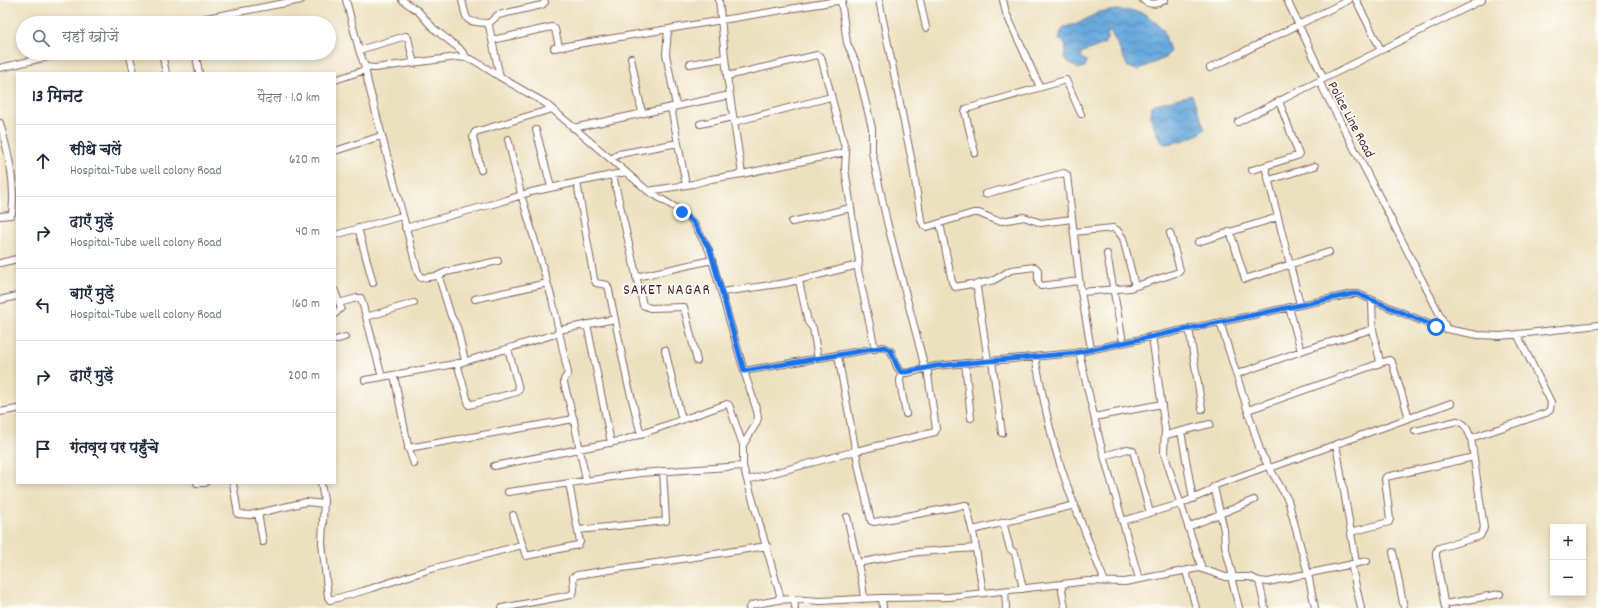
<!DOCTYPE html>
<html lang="hi">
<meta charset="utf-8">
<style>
body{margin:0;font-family:Dekko,"Playpen Sans Deva",sans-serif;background:#f6f6f7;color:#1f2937}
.controls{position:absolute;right:12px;bottom:12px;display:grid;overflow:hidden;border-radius:0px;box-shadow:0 2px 6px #0003}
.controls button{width:36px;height:36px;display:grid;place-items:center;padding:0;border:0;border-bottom:1px solid #e0e1e3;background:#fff;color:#1f2937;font:20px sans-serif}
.stop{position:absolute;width:12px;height:12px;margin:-9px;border:3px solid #1a73e8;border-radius:50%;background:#fff}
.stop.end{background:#1a73e8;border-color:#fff;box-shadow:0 1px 4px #0008}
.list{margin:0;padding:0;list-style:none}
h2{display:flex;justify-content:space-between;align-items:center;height:52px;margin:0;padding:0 16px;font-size:17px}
h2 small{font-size:13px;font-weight:400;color:#747a83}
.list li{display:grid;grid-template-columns:26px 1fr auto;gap:12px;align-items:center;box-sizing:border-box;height:72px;padding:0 16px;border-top:1px solid #e0e1e3}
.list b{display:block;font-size:15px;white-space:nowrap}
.list p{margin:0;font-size:13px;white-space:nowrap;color:#747a83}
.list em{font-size:13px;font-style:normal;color:#747a83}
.icon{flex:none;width:22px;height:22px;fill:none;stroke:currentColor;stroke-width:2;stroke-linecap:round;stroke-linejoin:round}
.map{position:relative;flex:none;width:1598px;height:608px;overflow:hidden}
.search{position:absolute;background:#fff;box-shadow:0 2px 6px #0003;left:16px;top:16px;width:320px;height:44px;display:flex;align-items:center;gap:10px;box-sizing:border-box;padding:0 14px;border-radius:22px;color:#747a83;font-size:15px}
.panel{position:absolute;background:#fff;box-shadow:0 2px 6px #0003;left:16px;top:72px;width:320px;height:412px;border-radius:0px}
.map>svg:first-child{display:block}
.water{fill:url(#water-waves);stroke:#5a6484}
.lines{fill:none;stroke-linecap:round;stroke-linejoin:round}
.minor-casing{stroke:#83635f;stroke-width:8}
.minor{stroke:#fff;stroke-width:6}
.route{stroke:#1a73e8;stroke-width:5}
.labels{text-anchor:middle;stroke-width:3.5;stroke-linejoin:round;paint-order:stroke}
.street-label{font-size:14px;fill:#4a1f2b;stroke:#fdfcf7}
.neighbourhood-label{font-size:15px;letter-spacing:1px;fill:#4a1f2b;stroke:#fdfcf7}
</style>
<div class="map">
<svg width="1598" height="608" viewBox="0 0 1598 608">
<defs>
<pattern id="water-waves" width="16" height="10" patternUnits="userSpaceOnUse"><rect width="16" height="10" fill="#69a9dc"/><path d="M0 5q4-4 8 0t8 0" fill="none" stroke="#5889b3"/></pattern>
</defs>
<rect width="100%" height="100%" fill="#fdfcf7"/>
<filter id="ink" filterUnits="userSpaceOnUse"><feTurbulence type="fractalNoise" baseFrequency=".025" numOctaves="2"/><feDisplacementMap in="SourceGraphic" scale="8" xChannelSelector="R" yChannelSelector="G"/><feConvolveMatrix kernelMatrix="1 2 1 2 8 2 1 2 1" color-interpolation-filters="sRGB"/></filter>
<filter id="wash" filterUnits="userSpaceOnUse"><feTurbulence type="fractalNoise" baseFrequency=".012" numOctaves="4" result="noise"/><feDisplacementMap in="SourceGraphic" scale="16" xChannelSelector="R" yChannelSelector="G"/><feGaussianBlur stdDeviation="0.9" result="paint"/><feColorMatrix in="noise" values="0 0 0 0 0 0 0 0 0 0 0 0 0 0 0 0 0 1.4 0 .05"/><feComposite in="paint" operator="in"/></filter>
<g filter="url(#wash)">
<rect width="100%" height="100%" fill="#ece1bf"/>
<path class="water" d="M1116,10l19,1 8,2 10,7 10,9 7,22 -5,7 -28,12 -9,-3 -15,-31 -5,-5 -1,8 -3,5 -23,9v5l6,3 -2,6 -6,2 -7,-4 -8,-7 2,-13 -3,-4 -4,-1 2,-10 3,-3 13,-3 22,-12z
M1192,95l13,34c-6,8 -31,15 -41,15 -7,-8 -16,-27 -13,-38l4,-2z"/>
</g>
<g filter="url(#ink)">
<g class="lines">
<defs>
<path id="minor" d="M346,0l13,50 6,17 10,1 82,-11 10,1 8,3 25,16 45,26 103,88 35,21 10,10 16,28 35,121 13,40 1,7 -2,6 -13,21v21l37,129 -2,5 -26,5 -3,3
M402,0l16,11 16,18 26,20 7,9
M462,0c5,21 2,22 25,23l2,3 11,51
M719,0l8,76 15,98
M841,0l6,43 9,20 16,65v24l15,70 38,146
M879,0l34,167 8,53 3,6 3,1 46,-14h6l16,7 7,1 22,-4 17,6 31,-4
M920,0l6,28
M1003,0l3,13 34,74
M1143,0c7,6 15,4 22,0
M1287,0l37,79
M1356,0l25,50
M180,23l121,-23
M488,24l10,-9 44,-10 3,-3
M668,29l-2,25 10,52
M492,40l60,-13 3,2 4,18
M554,48l289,-48
M359,50l47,-14 2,2 6,26
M129,53l5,20
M162,53l4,20
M631,58l11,55
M690,64l35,-6
M365,67l3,16 50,190 3,5 16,-2 2,1 12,39 6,11 8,34
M0,68l64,-15
M1210,68l139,-68
M199,73l-3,-17 9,-3
M727,76l90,-21 4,2 25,95 -1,17 14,92 -1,9 17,79
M335,80l30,-10
M671,107l15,78
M734,122l97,-25
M1238,122l81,-41
M0,123c8,29 16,60 12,90l-1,2 -11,1
M700,124l33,-7
M573,128l157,-33
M536,130l15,57
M508,139l13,55 31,105 16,74 -4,7v3l10,38 12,59
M335,151l46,-15
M975,153l-10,-41 1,-3 100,-29 15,34
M611,159l8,-5 59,-11
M1265,166l35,138
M481,170l-8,-33 2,-5 77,-23
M1252,170l45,-14 2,-1 -20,-54
M613,175l30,130 7,3 34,-1 13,54
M1269,180l46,-14
M577,182l17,97 2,4 11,2 2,5 18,90 14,55
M648,191l45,-7 18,-5 31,-5 104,-22
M985,194l79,-21 3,2 13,111 11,63
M792,222l58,-14
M940,223l12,59 3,5 16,-3 6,4 11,73
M358,228l15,55
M405,228l95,-26 31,-10 95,-20
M1230,231l15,48 84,-27
M1074,232l39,-4 4,2 6,8 12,48
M335,235l67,-19
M1198,242l80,-25
M1107,254l16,88
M0,263l17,-4
M437,276l9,-4 52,-11
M636,277l76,-17
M799,281l9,41 5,6 5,31
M974,285l20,-5 17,-10 24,-3 3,3v12l3,4 38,-5
M335,291l6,17 -6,6
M722,292l64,-9 72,-18
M1081,292l49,-4 49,-16 1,-2 -10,-37
M475,299l72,-16
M0,300l17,-4
M1372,301l1,28 7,33
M339,303l18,-5h4l21,79
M1289,307l12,44
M366,317l48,-14
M1220,322l41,131 27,47 20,74 7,34
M587,324l24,119
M1189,328l13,81
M1447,329l-57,-112 -71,-136 163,-81
M559,330l56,-11
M1152,336l13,93 -1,24 38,116
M335,340l10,-3
M665,350l17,70
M1079,352l21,90 39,137
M838,356l21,113 12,52 3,1 92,-17 8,32 9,56
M1035,357c6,29 11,58 19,87 13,47 33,92 51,138
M992,361l10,72
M457,363l12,42 48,-13 2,-3 -11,-40
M965,363l6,55
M744,371l139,-24 8,4 6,16 4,5 6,1 29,-7 139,-13 277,-59h6l78,33 42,8 23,1 97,-11
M901,372l-1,10 6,32
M1237,374l70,-25 66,-20
M394,375l14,71 6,18
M365,380l95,-17 99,-30
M1248,410l141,-50 3,2 17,56
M0,412l17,-3
M1094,417l68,-13
M1181,431l12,68
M1415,431l42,-10c9,2 11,10 14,17l13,90 -4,8 -41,12 -3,4v4l9,52
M1166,435l44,-11
M1471,438l75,-25 4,-3 1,-8 -34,-68
M1336,444l20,119
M408,448l166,-29
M1104,456l24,-7 5,2 17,62
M494,466l130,-26 103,-36 2,1 14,40
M1270,468l181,-65
M747,480l109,-29 79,-19 1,-3 -9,-61
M197,483h8
M233,483l5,31 12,1 56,-13 18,2
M321,483l3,17 -2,43 6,54 2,3 33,-9 68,-22 91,-24
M1214,487l10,43 1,16 8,31
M508,492l132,-19 103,-7
M258,513l5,29
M513,515l13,41 52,-11 2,-3 -11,-59
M847,517l15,65 2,17
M1122,521l58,-17 28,-12 8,-7 52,-19
M1003,522l7,27 5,4 8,36
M1188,527l66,-27
M578,530l88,-9 -3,-50
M973,530l102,-25
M1351,532l38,-10 1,-3 -5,-40 1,-2 88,-20
M1393,552l11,56
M857,563l61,-11 58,-4
M1351,564l10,44
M1186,571l10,37
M1231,577l8,31
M1259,581l6,27
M1061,584l4,24
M1005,591l1,17
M882,598l67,-1 139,-16 37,1 74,-14 27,9h24l9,4 9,1 99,-21
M794,599l1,9
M778,600l15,-1 27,2 59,-3h3l1,10
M1445,604l55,-10
M502,608l69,-13 3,-4 -1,-14 4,-2 190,-29"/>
</defs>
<use href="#minor" class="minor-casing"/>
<use href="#minor" class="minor"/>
</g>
</g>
<g class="lines" filter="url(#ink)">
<path class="route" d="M682,212l11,10 17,28 34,121 140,-24 7,4 6,15 4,6h6l29,-6 139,-13 277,-59h6l78,33"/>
</g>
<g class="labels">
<g class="street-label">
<text transform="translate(1352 119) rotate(62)" y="5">Police Line Road</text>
</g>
<g class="neighbourhood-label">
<text x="667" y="294">SAKET NAGAR</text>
</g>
</g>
</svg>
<div class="controls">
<button>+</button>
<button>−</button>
</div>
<div class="stop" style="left:1436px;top:327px"></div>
<div class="stop end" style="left:682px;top:212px"></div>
<div class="search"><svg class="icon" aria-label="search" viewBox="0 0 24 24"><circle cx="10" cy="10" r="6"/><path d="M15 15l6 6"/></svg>यहाँ खोजें</div>
<section class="panel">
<h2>13 मिनट<small>पैदल · 1.0 km</small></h2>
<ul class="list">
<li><svg class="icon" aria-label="ahead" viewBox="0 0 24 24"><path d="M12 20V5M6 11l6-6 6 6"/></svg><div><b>सीधे चलें</b><p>Hospital-Tube well colony Road</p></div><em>620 m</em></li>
<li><svg class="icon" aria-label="right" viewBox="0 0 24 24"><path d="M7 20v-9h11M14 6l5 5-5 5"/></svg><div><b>दाएँ मुड़ें</b><p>Hospital-Tube well colony Road</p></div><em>40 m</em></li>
<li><svg class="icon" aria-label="left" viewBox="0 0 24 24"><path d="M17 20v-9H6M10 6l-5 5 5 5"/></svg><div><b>बाएँ मुड़ें</b><p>Hospital-Tube well colony Road</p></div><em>160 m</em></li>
<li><svg class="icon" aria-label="right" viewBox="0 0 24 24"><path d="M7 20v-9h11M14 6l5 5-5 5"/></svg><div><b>दाएँ मुड़ें</b></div><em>200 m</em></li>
<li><svg class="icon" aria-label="arrive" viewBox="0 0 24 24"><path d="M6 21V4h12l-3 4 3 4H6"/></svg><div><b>गंतव्य पर पहुँचे</b></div></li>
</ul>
</section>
</div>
